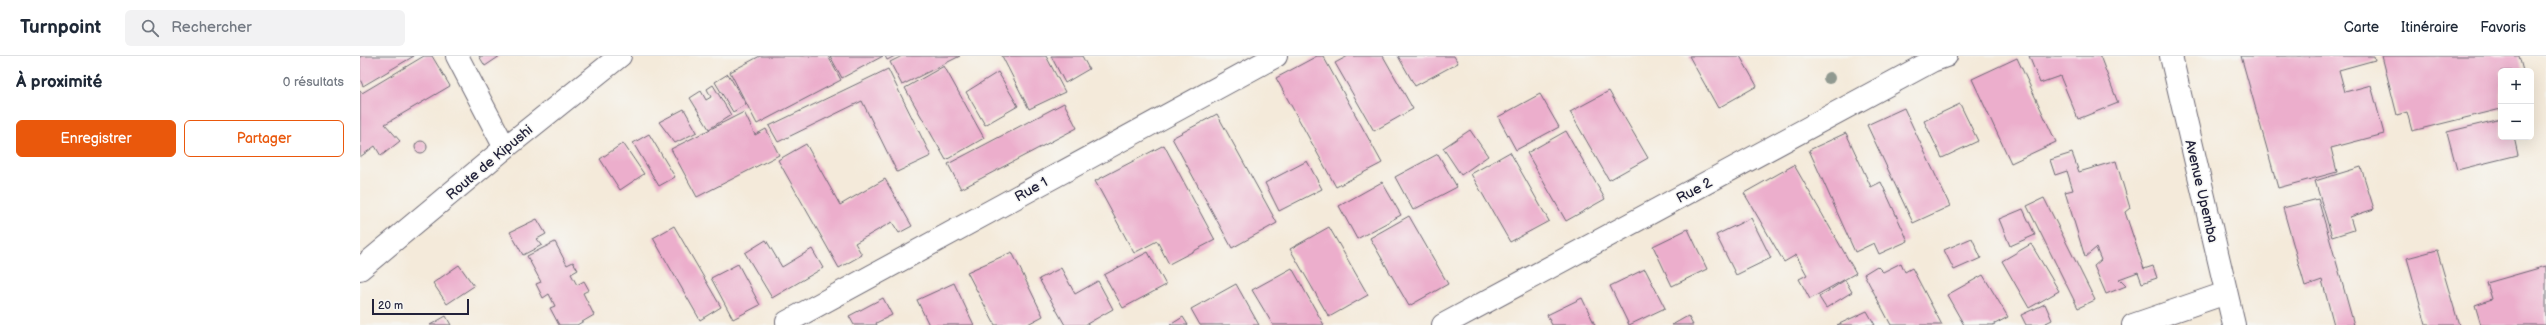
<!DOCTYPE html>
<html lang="fr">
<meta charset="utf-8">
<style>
body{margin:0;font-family:"Balsamiq Sans",sans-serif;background:#f2f2f3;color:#1f2937}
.controls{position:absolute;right:12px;top:12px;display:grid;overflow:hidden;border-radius:6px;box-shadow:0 4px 16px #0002}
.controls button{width:36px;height:36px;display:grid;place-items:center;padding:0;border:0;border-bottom:1px solid #e0e1e3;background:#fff;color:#1f2937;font:20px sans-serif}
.scale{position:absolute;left:12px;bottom:10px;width:97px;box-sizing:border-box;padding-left:4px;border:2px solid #22223b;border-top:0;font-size:11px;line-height:14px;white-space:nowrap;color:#22223b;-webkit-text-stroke:3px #f6f6f2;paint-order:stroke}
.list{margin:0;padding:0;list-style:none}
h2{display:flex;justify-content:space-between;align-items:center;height:52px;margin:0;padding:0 16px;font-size:17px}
h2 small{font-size:13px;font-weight:400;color:#747a83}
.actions{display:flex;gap:8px;padding:12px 16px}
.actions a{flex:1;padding:9px 0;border:1px solid #ea580c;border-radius:6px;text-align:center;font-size:14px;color:#ea580c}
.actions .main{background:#ea580c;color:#fff}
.icon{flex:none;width:22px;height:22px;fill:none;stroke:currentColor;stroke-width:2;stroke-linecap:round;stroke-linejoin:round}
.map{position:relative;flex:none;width:2186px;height:269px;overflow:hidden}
header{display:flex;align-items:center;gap:24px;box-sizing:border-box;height:56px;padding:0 20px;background:#fff;border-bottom:1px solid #e0e1e3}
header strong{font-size:19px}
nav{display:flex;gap:22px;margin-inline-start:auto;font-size:14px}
.search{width:280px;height:36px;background:#f2f2f3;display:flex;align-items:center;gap:10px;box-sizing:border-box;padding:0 14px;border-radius:6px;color:#747a83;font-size:15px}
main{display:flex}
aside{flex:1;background:#fff}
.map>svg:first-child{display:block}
.building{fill:#ecaecc}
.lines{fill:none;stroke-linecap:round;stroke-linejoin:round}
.minor-casing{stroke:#6c6873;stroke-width:24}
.tertiary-casing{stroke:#6c6873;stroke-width:24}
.trunk-casing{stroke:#6c6873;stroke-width:24}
.minor{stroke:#fff;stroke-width:22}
.tertiary{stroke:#fff;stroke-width:22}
.trunk{stroke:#fff;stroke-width:22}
.tree{fill:#909990}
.labels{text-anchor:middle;stroke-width:3;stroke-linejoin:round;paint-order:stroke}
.street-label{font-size:14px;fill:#22223b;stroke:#f6f6f2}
</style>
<header>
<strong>Turnpoint</strong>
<div class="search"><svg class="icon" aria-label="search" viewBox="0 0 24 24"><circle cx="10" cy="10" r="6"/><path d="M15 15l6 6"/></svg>Rechercher</div>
<nav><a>Carte</a><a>Itinéraire</a><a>Favoris</a></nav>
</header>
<main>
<aside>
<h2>À proximité<small>0 résultats</small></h2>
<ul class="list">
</ul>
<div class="actions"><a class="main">Enregistrer</a><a>Partager</a></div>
</aside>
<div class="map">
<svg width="2186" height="269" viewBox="0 0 2186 269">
<rect width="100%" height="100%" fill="#f6f6f2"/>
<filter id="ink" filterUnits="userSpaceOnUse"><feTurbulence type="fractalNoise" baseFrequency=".025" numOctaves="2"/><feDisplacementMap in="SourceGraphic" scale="8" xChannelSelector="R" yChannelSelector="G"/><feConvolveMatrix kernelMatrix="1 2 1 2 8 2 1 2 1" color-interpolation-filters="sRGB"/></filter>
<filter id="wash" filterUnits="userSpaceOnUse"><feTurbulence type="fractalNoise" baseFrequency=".012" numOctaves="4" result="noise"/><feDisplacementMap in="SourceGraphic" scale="16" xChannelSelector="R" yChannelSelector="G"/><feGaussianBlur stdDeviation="0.9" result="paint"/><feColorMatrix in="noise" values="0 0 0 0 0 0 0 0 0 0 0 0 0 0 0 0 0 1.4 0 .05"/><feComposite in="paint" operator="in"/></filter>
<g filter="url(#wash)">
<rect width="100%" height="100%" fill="#f4eada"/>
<g id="blocks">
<path class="building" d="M0,0h54l-51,30 -3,-7z
M64,0h8l18,30 -65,38 15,17 -19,15 -6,-10 -15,11v-67l2,3z
M119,0h21l-15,10z
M400,0h68l13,24 -84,44 -27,-52z
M470,0h53l-41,22z
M525,0h10l-8,4z
M542,0h58l-58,29 -12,-23z
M642,0h44l19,36 -36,17z
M691,0h31l7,13 -24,14z
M957,0h6l59,107 -46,24 -60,-109z
M988,0h35l30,53 -39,22 -39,-68z
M1038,0h56l4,7 -43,23z
M1329,0h51l17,30 -39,22z
M1669,0h71l18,47 -40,16 -18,-43 -20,7z
M1881,0h133l1,4 -36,10 6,22 26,-7 13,49 -53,14 6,24 -59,16z
M2022,0h137l4,15h-22v38l-89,22 -5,-19 -10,3z
M1657,2l39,84 -45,21 -39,-84z
M584,10l40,72 -38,22 -41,-72z
M528,13l43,87 -34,16 -35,-71 -84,41 -9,-16z
M638,16l20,34 -33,19 -19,-33z
M368,18l18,30 -13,8 -18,-30z
M353,29l18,30 -22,14 -19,-31 11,-7 5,9 5,-3 -4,-8z
M1249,35l39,67 -39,22 -39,-68z
M1180,38l19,33 -43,23 -18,-33z
M704,47l13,25 -116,61 -13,-25z
M1600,48l18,37 -36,17 -18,-37z
M1544,52l46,98 -37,17 -46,-98z
M324,53l13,23 -22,11 -16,-21z
M384,56l11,23 11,-6 13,26 -82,42 -26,-48z
M857,58l60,109 -45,25 -60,-110z
M2141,63v18h13l4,18 -61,15 -10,-38z
M1110,74l18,26 -27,19 -18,-27z
M1206,75l39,68 -39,22 -39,-68z
M1486,77l25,54 10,-5 27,59 -29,13 -5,-11 -19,9 -46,-102z
M289,78l26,43 -16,9 -26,-43z
M55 91a6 6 0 1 1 12 0a6 6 0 1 1-12 0Z
M263,87l21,31 -24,16 -20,-31z
M446,88l34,61 45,-26 27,47 -13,7 -7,-11 -37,21 7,12 -23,13 -61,-108z
M804,89l51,95 -46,24 -12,-23 -23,12 -39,-72z
M1150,96l39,69 -39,21 -39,-68z
M1712,97l7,19 37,-11 14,47 -5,4 19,57 9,-3 4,12 -15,5 -4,-11 -19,7 7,7 -20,8 -12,-28 7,-6 -5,-12 -11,9 -20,-65 8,-2 -6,-19 -12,4 -5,-15z
M1078,98l19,33 -44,23 -18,-33z
M947,105l15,28 -43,22 -14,-28z
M1434,109l62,108 -46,26 -11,-20 8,-4 -11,-20 -12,7 -40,-69z
M2001,111l13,42 -24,8 4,13 -22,7 -17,-56z
M1022,126l19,33 -44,24 -18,-33z
M1684,142l51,102 -17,8 -51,-102z
M1958,143l22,76 14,50h-20l-12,-45 -17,6 -22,-78z
M1663,153l12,26 -25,11 -11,-27z
M1049,160l39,68 -39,22 -39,-68z
M1391,162l20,40 -35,17 -20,-40z
M177,163l9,15 -9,5 5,6 -19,10 -13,-23z
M314,170l47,81 -21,13 -47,-82z
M969,171l39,68 -39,22 -39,-68z
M1328,173l19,40 -35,17 -19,-40z
M1612,182l9,20 -27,12 -10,-20z
M406,184l16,27 30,-18 11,19 -51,30 -27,-45z
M195,186l12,23 6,-3 5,8 -7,4 6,11 7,-4 5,9 -6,3 11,22 -17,10h-18l-9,-17 5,-2 -6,-12 -6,4 -7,-14 5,-2 -14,-26z
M1671,188l28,47 -30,17 -27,-47z
M2077,194l22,75h-33l-19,-67z
M652,196l31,64 -17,9h-31l-28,-53z
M788,196l18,33 -43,23 -19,-33z
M1541,207l4,9 7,-4 30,57h-51l-27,-51 13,-8 6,6z
M378,208l22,41 -27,14 -22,-41z
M99,209l15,21 -27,18 -14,-21z
M2186,210v59h-65l-6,-20 17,-6 -5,-16z
M701,212l14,26 23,-13 15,28 -28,16h-20l-26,-46z
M932,212l32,57h-51l-21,-35z
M1285,213l20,39 -36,17 -19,-39z
M1623,219l25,42 -15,8h-29l-17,-30z
M1485,224l7,12 -26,16 -7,-11z
M594,227l20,42h-45l-12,-25z
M876,228l23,41h-59l-9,-16z
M523,242l9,17 -16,8 1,2h-23l-5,-9z
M1222,242l13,27h-43l-5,-10z
M1685,248l7,16 -10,5h-16l-5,-10z
M1507,255l8,14h-38z
M86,260l5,9h-21z
M1328,260l5,9h-21z
M823,261l5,8h-18z"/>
</g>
</g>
<g filter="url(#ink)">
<use href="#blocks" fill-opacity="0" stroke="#6c6873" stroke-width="1"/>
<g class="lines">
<defs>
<path id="minor" d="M97,0l48,92
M427,266l489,-266
M1083,269l489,-264 14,-5
M1773,269l93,-32"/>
<path id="tertiary" d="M1811,0l63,269"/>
<path id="trunk" d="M0,213l145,-121 115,-92"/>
</defs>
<use href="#minor" class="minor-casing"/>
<use href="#tertiary" class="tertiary-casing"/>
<use href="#trunk" class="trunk-casing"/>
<use href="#minor" class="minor"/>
<use href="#tertiary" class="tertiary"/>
<use href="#trunk" class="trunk"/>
</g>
<circle class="tree" cx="1469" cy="22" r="6"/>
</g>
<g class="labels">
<g class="street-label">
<text transform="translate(129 106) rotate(-40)" y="5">Route de Kipushi</text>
<text transform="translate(671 133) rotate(-29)" y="5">Rue 1</text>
<text transform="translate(1334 134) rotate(-28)" y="5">Rue 2</text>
<text transform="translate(1842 135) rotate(77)" y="5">Avenue Upemba</text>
</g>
</g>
</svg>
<div class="controls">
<button>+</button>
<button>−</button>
</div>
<div class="scale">20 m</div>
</div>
</main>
